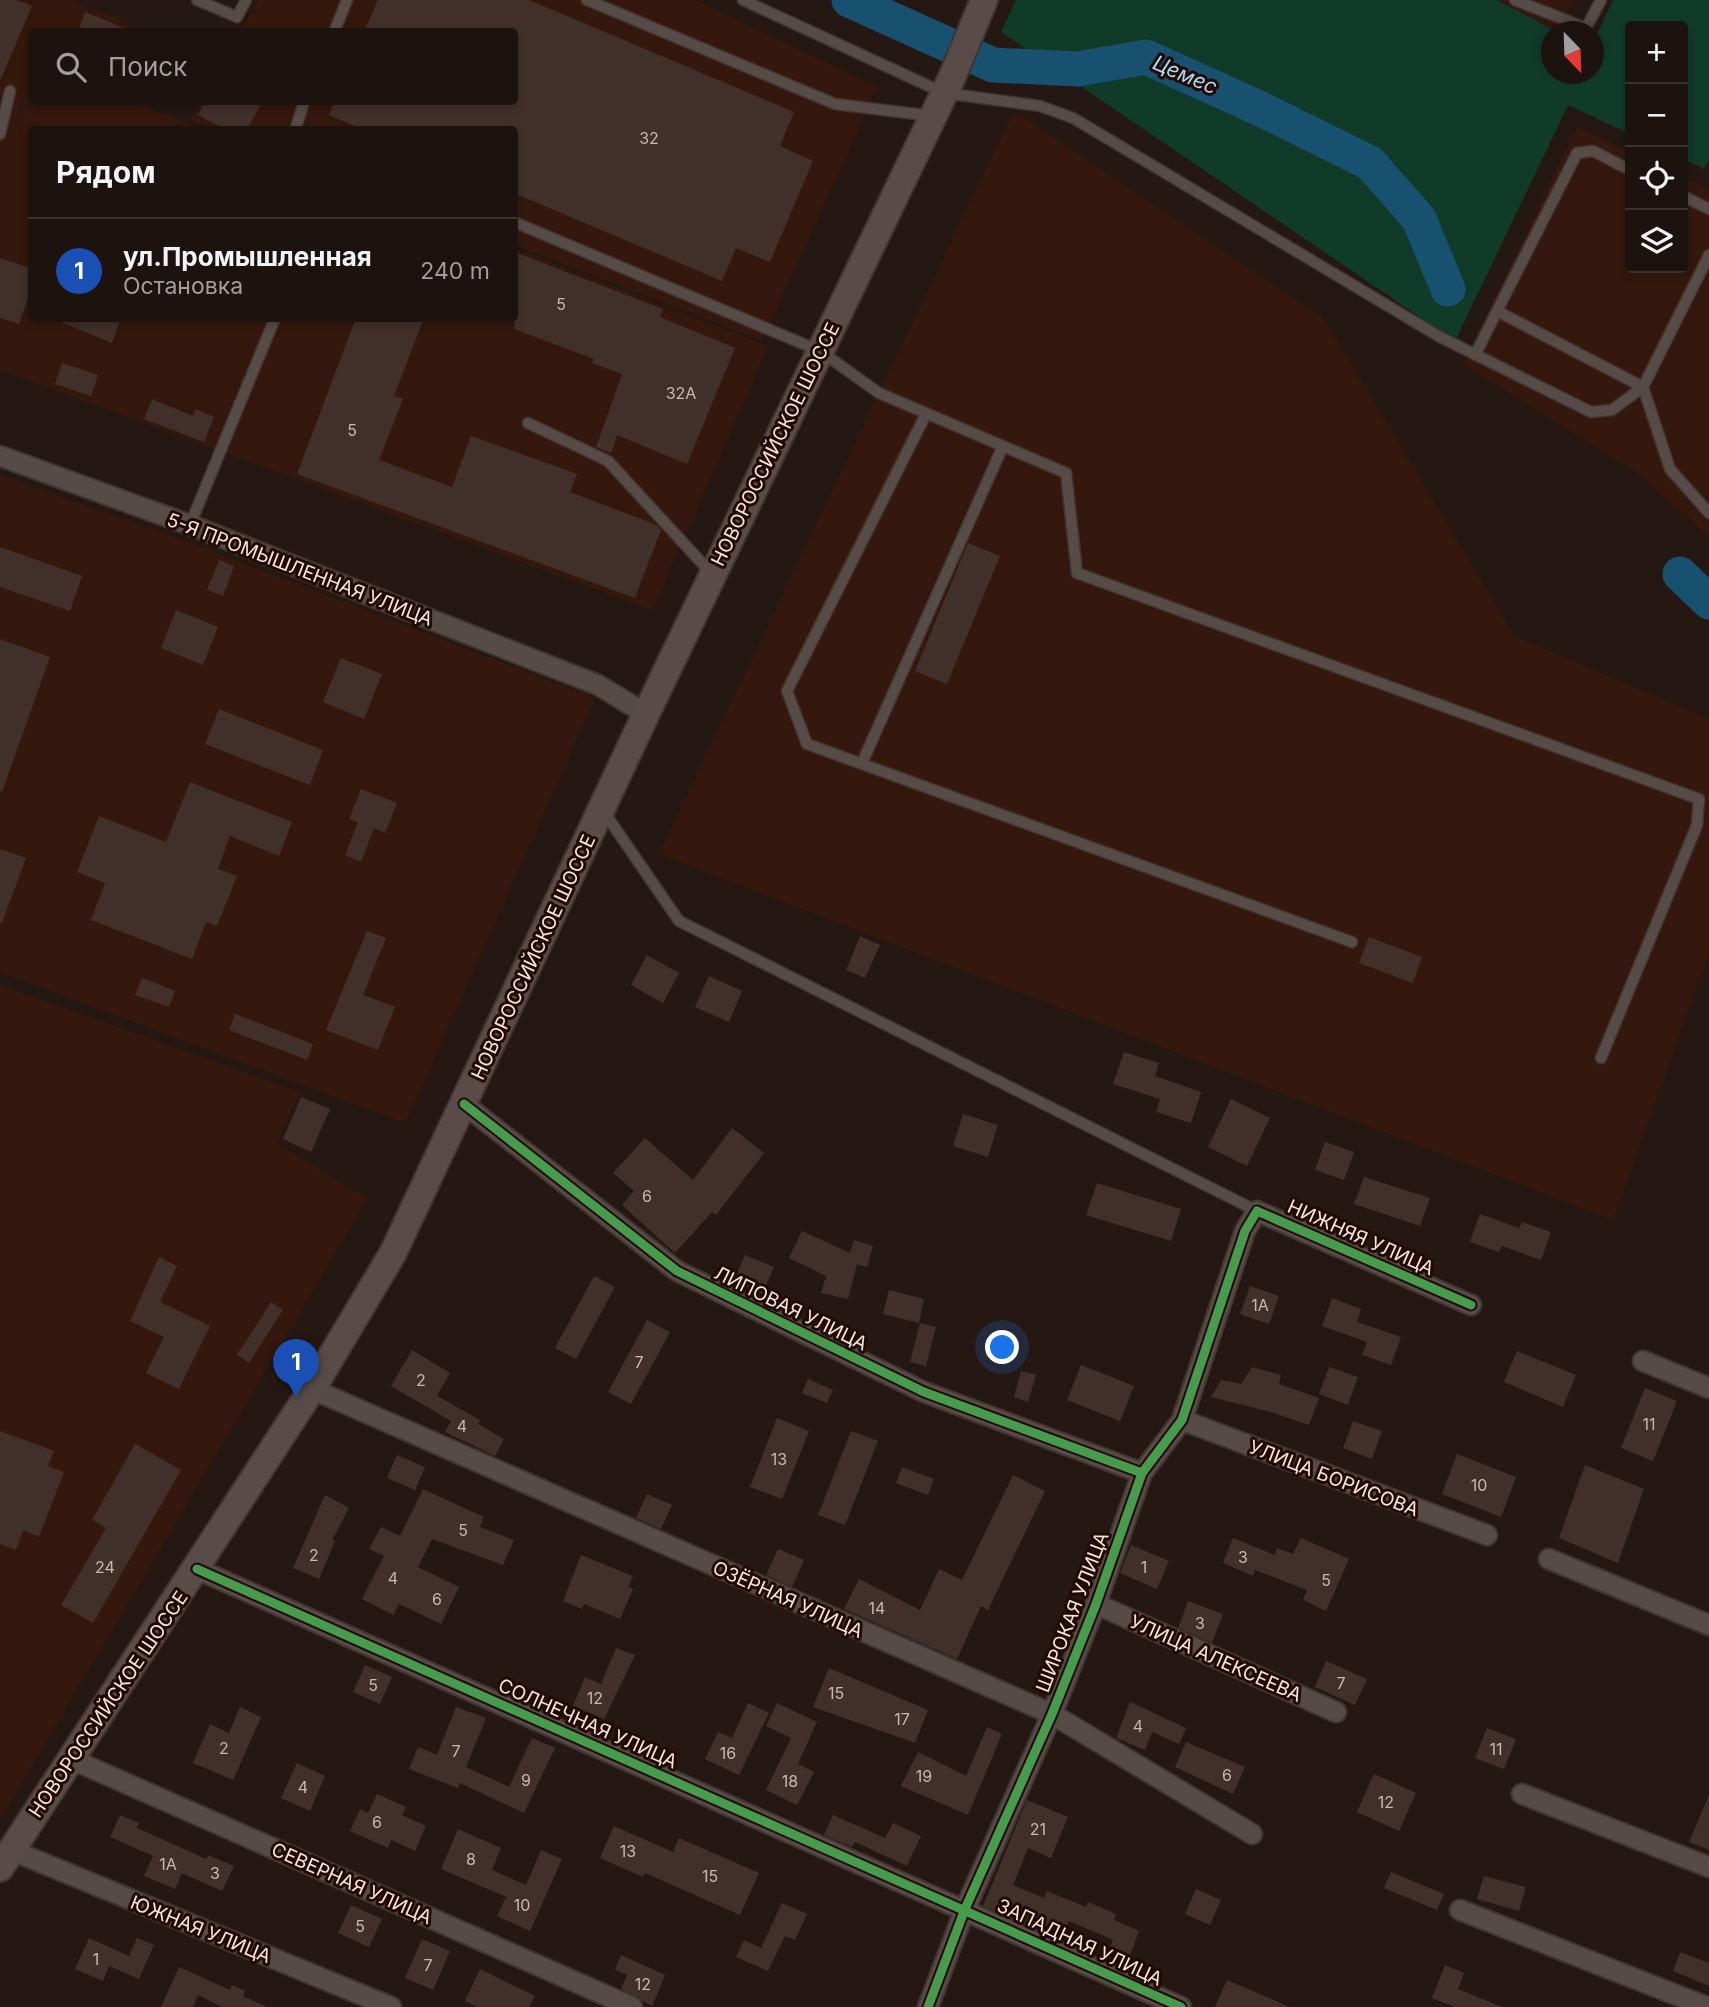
<!DOCTYPE html>
<html lang="ru">
<meta charset="utf-8">
<style>
body{margin:0;font-family:Inter,sans-serif;background:#29201c;color:#f1f3f6}
.controls{position:absolute;right:21px;top:21px;display:grid;overflow:hidden;border-radius:7px;box-shadow:0 4px 10px #0003}
.controls button{width:63px;height:63px;display:grid;place-items:center;padding:0;border:0;border-bottom:2px solid #3a322e;background:#1c120e;color:#f1f3f6;font:35px sans-serif}
.compass{position:absolute;left:1541px;top:21px;width:63px;height:63px;border-radius:50%;background:#1c120e;box-shadow:0 4px 10px #0003;rotate:157deg}
.you{position:absolute;left:1003px;top:1348px;width:24px;height:24px;margin:-18px;border:5px solid #fff;border-radius:50%;background:#1a73e8;box-shadow:0 0 0 10px #1a73e833}
.badge{display:grid;place-items:center;width:46px;height:46px;border-radius:50%;background:#ad9d96;color:#fff;font-size:23px;font-weight:700}
.pin{position:absolute;translate:-50% -58px;filter:drop-shadow(0 2px 4px #0008)}
.pin::after{content:'';position:absolute;top:37px;width:24px;height:21px;background:inherit;clip-path:polygon(0 0,100% 0,50% 100%)}
.list{margin:0;padding:0;list-style:none}
h2{display:flex;justify-content:space-between;align-items:center;height:91px;margin:0;padding:0 28px;font-size:30px}
h2 small{font-size:23px;font-weight:400;color:#a09e9e}
.list li{display:grid;grid-template-columns:46px 1fr auto;gap:21px;align-items:center;box-sizing:border-box;height:105px;padding:0 28px;border-top:2px solid #3a322e}
.list b{display:block;font-size:26px;white-space:nowrap}
.list p{margin:0;font-size:23px;white-space:nowrap;color:#a09e9e}
.list em{font-size:23px;font-style:normal;color:#a09e9e}
.icon{flex:none;width:38px;height:38px;fill:none;stroke:currentColor;stroke-width:2;stroke-linecap:round;stroke-linejoin:round}
.map{position:relative;flex:none;width:1709px;height:2007px;overflow:hidden}
.search{position:absolute;background:#1c120e;box-shadow:0 4px 10px #0003;left:28px;top:28px;width:490px;height:77px;display:flex;align-items:center;gap:18px;box-sizing:border-box;padding:0 24px;border-radius:7px;color:#a09e9e;font-size:26px}
.panel{position:absolute;background:#1c120e;box-shadow:0 4px 10px #0003;left:28px;top:126px;width:490px;height:196px;border-radius:7px}
.map>svg:first-child{display:block}
.built{fill:#35180d}
.green{fill:#103b29}
.lines{fill:none;stroke-linecap:round;stroke-linejoin:round}
.river{stroke:#17516f;stroke-width:35}
.building{fill:#41302a}
.service-casing{stroke:#403531;stroke-width:13}
.minor-casing{stroke:#403531;stroke-width:23}
.secondary-casing{stroke:#403531;stroke-width:30}
.service{stroke:#574b47;stroke-width:10}
.minor{stroke:#574b47;stroke-width:19}
.secondary{stroke:#594c48;stroke-width:26}
.cycleway-casing{stroke:#220a03;stroke-width:13}
.cycleway{stroke:#469c4c;stroke-width:9}
.labels{text-anchor:middle;stroke-width:6;stroke-linejoin:round;paint-order:stroke}
.number-label{font-size:16px;fill:#c9b7b0}
.street-label{font-size:19px;fill:#f6e4dd;stroke:#220a03}
.water-label{font-size:21px;font-style:italic;fill:#a8dafa;stroke:#220a03}
</style>
<div class="map">
<svg width="1709" height="2007" viewBox="0 0 1709 2007">
<rect width="100%" height="100%" fill="#251812"/>
<path class="built" d="M0,0h69l60,22 -3,9 -94,1v70h99l73,27 -172,1v188h482l1,-69 253,97 -116,264 -652,-240z
M259,0h436l182,87 -115,253 -247,-95 -1,-115h-299l-25,-10 11,-18h313v-70l-273,-1z
M1497,0h76l-14,32z
M1014,111l309,207 191,318 195,83v233l-96,268 -954,-366z
M1577,127l53,25v116h53v-91l26,13v346l-73,-64 -173,-108z
M0,475l177,63 418,160 -190,425 -405,-151z
M0,985l300,107 -23,51 90,56 -367,620z"/>
<path class="green" d="M1016,0h481l59,31 -4,1v42h42v-33l19,-41h96v160l-5,9 -21,-10v-133h-53v108l-62,-29 -113,236 -454,-309z"/>
<g class="lines">
<path class="river" d="M849,0l144,65 85,4 68,-12 115,52 109,54 49,56 29,70
M1680,574l29,28"/>
</g>
<path class="building" d="M0,0h17l15,6 -32,75z
M378,0h151l265,112 -14,34 33,15 -43,101 -34,-14 -14,33 -208,-88v-63h-150l-35,-15 5,-13h180v-70h-150z
M85,12l47,19v1h-54z
M205,102h57l-15,28h-21l-28,-15z
M514,252l149,57 -3,8 75,31 -48,116 -70,-29 -6,18 -15,-6 26,-73 -30,-11 2,-4 -80,-30z
M0,258l32,11v17l-13,38 -19,-6z
M51,318h70l-9,25z
M356,318h68l-30,78 9,3 -24,61 73,27 19,-51 106,38 -7,18 87,33 4,5 -26,68 -338,-124z
M62,363l36,12 -7,21 -36,-12z
M152,399l41,17 3,-7 18,8 -10,25 -60,-23z
M968,543l32,13 -53,128 -32,-13z
M0,547l82,29 -12,35 -70,-24z
M219,560l15,6 -11,30 -16,-6z
M176,610l42,17 -15,38 -42,-17z
M0,639l50,18 -48,135 -2,-1z
M341,658l41,16 -18,45 -41,-17z
M219,709l104,41 -13,35 -105,-41z
M190,782l102,40 -13,34 -49,-20 -12,33 19,7 -20,50 -11,-4 -14,37 -101,-39 14,-37 -28,-11 22,-56 67,26z
M361,789l36,14 -12,30 -11,-5 -13,34 -16,-7 13,-33 -9,-3z
M0,849l26,9 -24,65h-2z
M367,931l19,7 -23,57 32,12 -17,43 -52,-20z
M860,936l20,9 -15,33 -19,-8z
M1369,937l53,20 -9,26 -54,-20z
M647,955l32,18 -16,30 -32,-18z
M709,976l33,15 -13,31 -34,-15z
M142,978l33,13 -6,16 -34,-12z
M235,1014l78,30 -6,16 -78,-30z
M1124,1052l35,11 -4,13 46,16 -10,31 -35,-11 4,-13 -47,-15z
M301,1097l29,12 -19,43 -28,-13z
M1231,1099l39,19 -23,48 -39,-19z
M963,1114l35,11 -10,32 -35,-11z
M732,1128l32,25 -48,62 -4,-3 -37,41 -53,-48 12,-14 -21,-18 32,-35 48,42z
M1325,1142l29,10 -10,28 -29,-10z
M1364,1177l66,21 -10,28 -66,-22z
M1097,1183l84,26 -10,32 -85,-26z
M1480,1214l39,14 3,-6 29,10 -10,28 -39,-14 -3,6 -29,-10z
M802,1231l48,22 4,-13 19,6 -6,21 -10,-3 -9,35 -27,-6 5,-17 -37,-18z
M745,1255l29,12 -12,27 -29,-12z
M159,1257l18,9 -17,36 50,24 -31,63 -33,-16 18,-36 -34,-16z
M594,1276l21,11 -39,72 -21,-11z
M1250,1286l29,10 -10,28 -29,-10z
M889,1290l35,9 -5,24 -36,-9z
M1332,1298l29,11 -4,13 44,15 -10,28 -29,-10 5,-13 -45,-16z
M271,1302l12,8 -34,53 -12,-8z
M647,1320l23,12 -39,72 -23,-12z
M920,1323l16,4 -10,39 -16,-4z
M412,1350l38,23 -13,23 43,24 -2,4 26,15 -9,17 -50,-24 6,-11 -60,-35z
M1517,1351l59,24 -13,32 -59,-25z
M1081,1365l53,21 -14,35 -53,-21z
M1252,1367l29,8 -2,9 40,14 -10,27 -38,-13 -60,-15 10,-17 20,4z
M1329,1367l29,10 -10,28 -29,-11z
M1021,1371l15,4 -8,27 -14,-5z
M808,1379l25,11 -6,13 -25,-10z
M1645,1388l32,13 -24,60 -32,-13z
M777,1418l32,13 -27,68 -32,-12z
M1353,1421l29,10 -10,28 -29,-11z
M0,1431l54,20 -6,15 16,6 -25,65 -16,-7 -7,20 -16,-6z
M851,1431l27,10 -33,84 -27,-10z
M135,1444l46,26 -88,153 -32,-18 45,-77 -14,-8z
M1457,1454l59,23 -15,40 -59,-23z
M397,1455l28,12 -10,23 -28,-12z
M1585,1465l59,24 -26,74 -59,-25z
M902,1467l32,12 -6,16 -32,-12z
M1013,1475l32,16 -57,119 -7,-4 -24,53 -113,-50 15,-30 61,31 19,-41 23,11z
M423,1489l61,28 -4,10 34,13 -11,25 -71,-26 -14,28 41,20 -18,37 -42,-20 -6,11 -31,-16 22,-43 -15,-7 12,-22 19,9z
M647,1494l25,11 -11,24 -25,-11z
M325,1495l24,13 -17,32 3,1 -16,38 -26,-11z
M1233,1538l42,17 2,-7 16,6 8,-16 48,21 -23,52 -23,-11 4,-10 -52,-20 -2,6 -30,-13z
M1131,1545l38,16 -12,28 -37,-16z
M778,1549l26,11 -12,27 -26,-12z
M581,1555l52,21 -5,11 5,2 -13,30 -36,-15 -2,5 -19,-8z
M1188,1601l35,13 -11,29 -34,-15z
M616,1648l19,7 -31,64 -31,-13 12,-29 16,7z
M1326,1661l41,18 -12,26 -40,-18z
M365,1665l27,12 -12,27 -27,-12z
M829,1668l99,42 -13,33 -102,-36z
M1130,1702l56,26 -7,16 -27,-12 -7,18 -29,-12z
M748,1703l21,10 -30,62 -34,-16 13,-27 14,6z
M777,1703l40,19 -19,42 16,8 -17,33 -31,-15 25,-52 -25,-12z
M240,1707l21,10 -28,63 -40,-17 17,-39 19,9z
M456,1707l30,11 -20,49 43,20 23,-49 23,10 -31,65 -64,-30 -2,5 -49,-19 9,-22 19,8z
M987,1727l15,7 -34,81 -67,-29 17,-34 48,24z
M1487,1728l29,11 -12,30 -29,-11z
M1186,1742l59,25 -12,27 -58,-27z
M297,1763l28,13 -15,35 -29,-13z
M1374,1774l42,19 -17,38 -42,-19z
M377,1794l29,13 -4,8 24,11 -11,25 -24,-11 -3,8 -38,-17 10,-22 8,4z
M1709,1795v55l-20,-8z
M1027,1800l41,17 -17,41 -23,-10 -15,37 31,13 3,-7 39,16 2,-5 28,12 -2,6 25,11 -11,30 -20,-9 5,-12 -44,-19 -8,19 -78,-34z
M120,1815l19,8 -2,5 69,31 2,-4 26,11 -12,25 -40,-18 -7,16 -31,-13 9,-20 -43,-19z
M833,1815l52,23 8,-15 28,13 -14,30 -52,-24 -3,5 -28,-12z
M614,1826l59,26 6,-14 80,35 -19,42 -95,-42 -2,4 -43,-19z
M458,1829l43,19 -9,22 34,15 15,-35 21,9 -32,72 -33,-15 9,-19 -65,-28z
M1391,1872l53,22 -7,16 -53,-22z
M1484,1876l42,11 -7,24 -42,-12z
M1196,1889l25,11 -11,25 -25,-11z
M782,1903l25,11 -12,26 -10,-4 -17,35 -32,-14 8,-17 17,8z
M351,1905l31,14 -13,28 -31,-14z
M89,1938l40,18 8,-18 17,7 -15,34 -30,-13 -6,15 -28,-12z
M422,1939l28,12 -17,39 -28,-12z
M1680,1952l29,11v23l-36,-15z
M621,1955l44,20 -13,31 -31,-17 6,-14 -12,-5z
M1445,1965l19,8 -6,16 44,18h-47l-23,-9z
M179,1967l51,23 2,-5 13,6 -2,5 24,11h-45l-24,-12 -5,12h-32z
M480,1969l55,27 -6,11h-52l-12,-6z
M1227,1980l63,27h-75z"/>
<g class="lines">
<defs>
<path id="service" d="M197,0l40,17 9,-17
M587,0l248,104 97,12
M743,0l201,93 96,13 33,12 367,219 151,75 21,-2 31,-23 66,-132
M1515,0l71,28 15,-28
M334,32l13,-32
M295,130l9,-28
M0,134l10,-43
M1630,170l-37,-19 -16,2 -80,158 146,76 27,82 39,44
M1683,196l26,13
M514,222l306,129 59,42 187,80 11,100 622,226 -2,26 -96,233
M1475,355l22,-44
M926,414l-139,277 20,53 545,198
M528,423l80,38 104,113
M190,525l85,-207
M862,763l141,-317
M604,812l75,109 578,290"/>
<path id="minor" d="M0,456l190,69 408,160 48,29
M464,1104l213,167 247,121 218,81
M1643,1361l66,27
M312,1389l740,325 200,120
M1182,1420l305,115
M1549,1559l160,66
M197,1569l984,438
M1096,1604l240,108
M71,1759l561,248
M1522,1794l187,73
M11,1850l380,157
M1460,1910l247,97
M928,2007l37,-98 87,-195 44,-110 46,-131 40,-53 63,-189 12,-20 214,94"/>
<path id="secondary" d="M0,1868l312,-479 81,-136 253,-539 307,-639 31,-75"/>
</defs>
<use href="#service" class="service-casing"/>
<use href="#minor" class="minor-casing"/>
<use href="#secondary" class="secondary-casing"/>
<use href="#service" class="service"/>
<use href="#minor" class="minor"/>
<use href="#secondary" class="secondary"/>
<defs>
<path id="cycleway" d="M464,1104l213,167 247,121 218,81
M197,1569l984,438
M928,2007l37,-98 87,-195 44,-110 46,-131 40,-53 63,-189 12,-20 214,94"/>
</defs>
<use href="#cycleway" class="cycleway-casing"/>
<use href="#cycleway" class="cycleway"/>
</g>
<g class="labels">
<g class="number-label">
<text x="649" y="144">32</text>
<text x="561" y="310">5</text>
<text x="681" y="399">32А</text>
<text x="352" y="436">5</text>
<text x="647" y="1202">6</text>
<text x="1260" y="1311">1А</text>
<text x="639" y="1368">7</text>
<text x="421" y="1386">2</text>
<text x="1649" y="1430">11</text>
<text x="462" y="1432">4</text>
<text x="779" y="1465">13</text>
<text x="1479" y="1491">10</text>
<text x="463" y="1536">5</text>
<text x="314" y="1561">2</text>
<text x="1243" y="1563">3</text>
<text x="105" y="1573">24</text>
<text x="1144" y="1573">1</text>
<text x="393" y="1584">4</text>
<text x="1326" y="1586">5</text>
<text x="437" y="1605">6</text>
<text x="877" y="1614">14</text>
<text x="1200" y="1629">3</text>
<text x="1341" y="1689">7</text>
<text x="373" y="1691">5</text>
<text x="836" y="1699">15</text>
<text x="595" y="1704">12</text>
<text x="902" y="1725">17</text>
<text x="1138" y="1732">4</text>
<text x="224" y="1754">2</text>
<text x="1496" y="1755">11</text>
<text x="456" y="1757">7</text>
<text x="728" y="1759">16</text>
<text x="1227" y="1781">6</text>
<text x="924" y="1782">19</text>
<text x="526" y="1786">9</text>
<text x="790" y="1787">18</text>
<text x="303" y="1793">4</text>
<text x="1386" y="1808">12</text>
<text x="377" y="1828">6</text>
<text x="1038" y="1835">21</text>
<text x="628" y="1857">13</text>
<text x="471" y="1865">8</text>
<text x="168" y="1870">1А</text>
<text x="215" y="1879">3</text>
<text x="710" y="1882">15</text>
<text x="522" y="1911">10</text>
<text x="360" y="1932">5</text>
<text x="96" y="1965">1</text>
<text x="428" y="1971">7</text>
<text x="643" y="1990">12</text>
</g>
<g class="street-label">
<text transform="translate(775 444) rotate(-64)" y="7">НОВОРОССИЙСКОЕ ШОССЕ</text>
<text transform="translate(300 569) rotate(21)" y="7">5-Я ПРОМЫШЛЕННАЯ УЛИЦА</text>
<text transform="translate(533 957) rotate(-65)" y="7">НОВОРОССИЙСКОЕ ШОССЕ</text>
<text transform="translate(1361 1237) rotate(24)" y="7">НИЖНЯЯ УЛИЦА</text>
<text transform="translate(791 1308) rotate(26)" y="7">ЛИПОВАЯ УЛИЦА</text>
<text transform="translate(1334 1478) rotate(21)" y="7">УЛИЦА БОРИСОВА</text>
<text transform="translate(788 1599) rotate(24)" y="7">ОЗЁРНАЯ УЛИЦА</text>
<text transform="translate(1072 1612) rotate(-69)" y="7">ШИРОКАЯ УЛИЦА</text>
<text transform="translate(1216 1658) rotate(24)" y="7">УЛИЦА АЛЕКСЕЕВА</text>
<text transform="translate(108 1704) rotate(-56)" y="7">НОВОРОССИЙСКОЕ ШОССЕ</text>
<text transform="translate(588 1723) rotate(24)" y="7">СОЛНЕЧНАЯ УЛИЦА</text>
<text transform="translate(352 1883) rotate(24)" y="7">СЕВЕРНАЯ УЛИЦА</text>
<text transform="translate(201 1929) rotate(22)" y="7">ЮЖНАЯ УЛИЦА</text>
<text transform="translate(1080 1942) rotate(25)" y="7">ЗАПАДНАЯ УЛИЦА</text>
</g>
<g class="water-label">
<text transform="translate(1185 75) rotate(23)" y="7">Цемес</text>
</g>
</g>
</svg>
<div class="controls">
<button>+</button>
<button>−</button>
<button><svg class="icon" aria-label="locate" viewBox="0 0 24 24"><circle cx="12" cy="12" r="6"/><path d="M12 2v4M12 18v4M2 12h4M18 12h4"/></svg></button>
<button><svg class="icon" aria-label="layers" viewBox="0 0 24 24"><path d="M12 4l9 5-9 5-9-5zM3 14l9 5 9-5"/></svg></button>
</div>
<svg class="compass" viewBox="-18 -18 36 36"><path d="M0-13l5 13h-10z" fill="#e53935"/><path d="M0 13l5-13h-10z" fill="#a09e9e"/></svg>
<div class="you"></div>
<div class="pin badge" style="left:296px;top:1397px;background:#1a4fb4">1</div>
<div class="search"><svg class="icon" aria-label="search" viewBox="0 0 24 24"><circle cx="10" cy="10" r="6"/><path d="M15 15l6 6"/></svg>Поиск</div>
<section class="panel">
<h2>Рядом<small></small></h2>
<ul class="list">
<li><span class="badge" style="background:#1a4fb4">1</span><div><b>ул.Промышленная</b><p>Остановка</p></div><em>240 m</em></li>
</ul>
</section>
</div>
